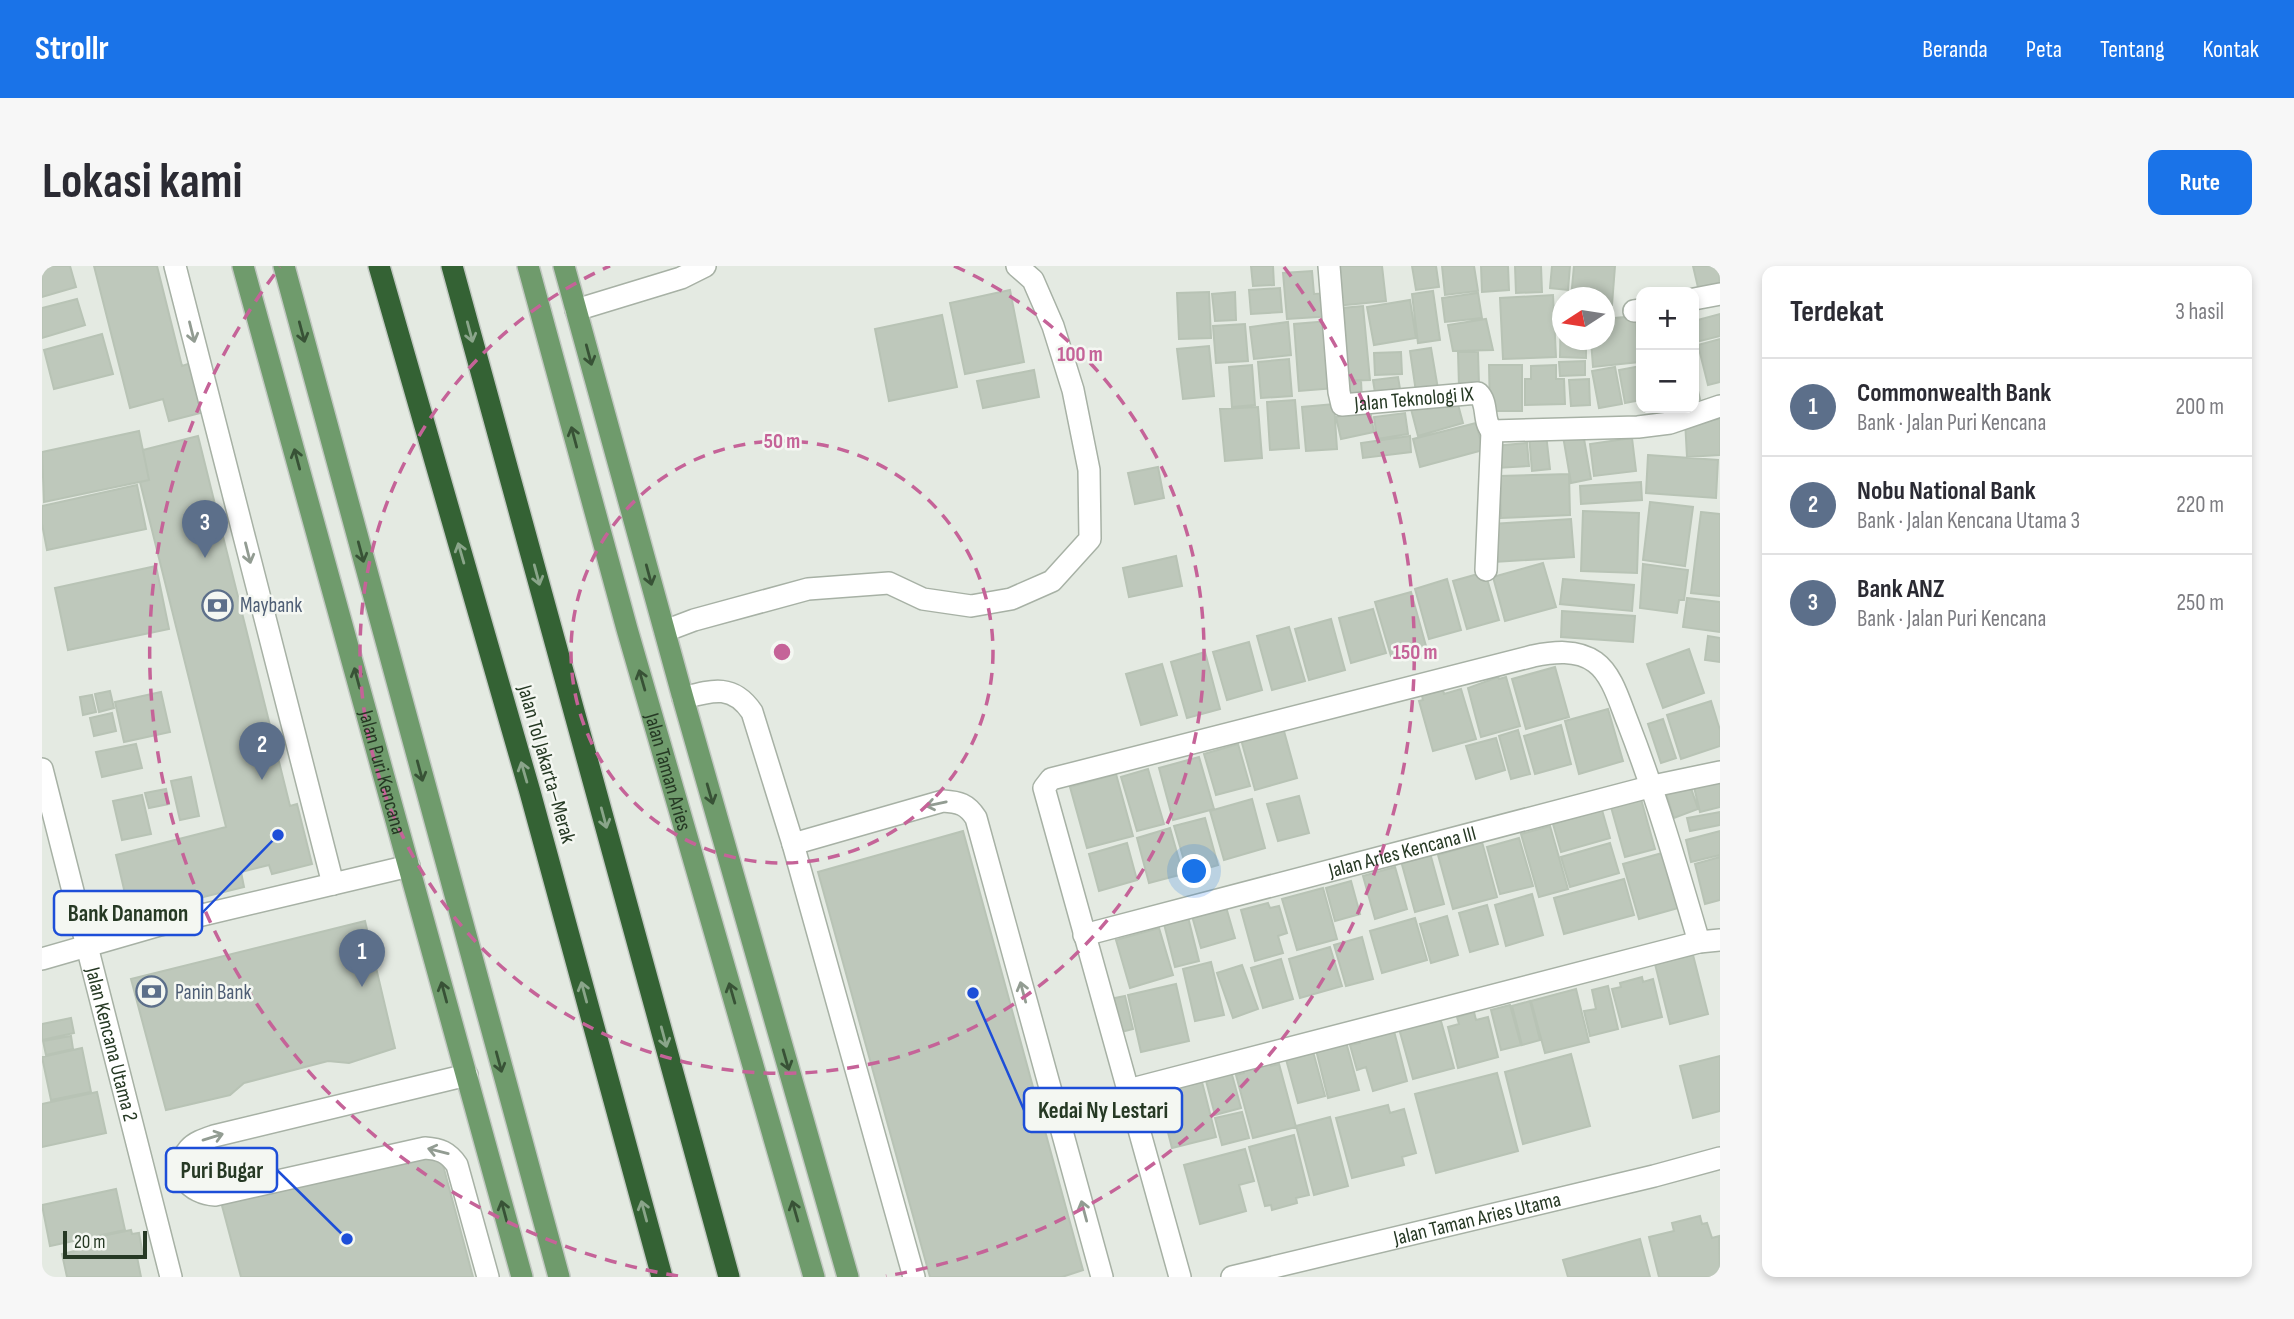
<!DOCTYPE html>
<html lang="id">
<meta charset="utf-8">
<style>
body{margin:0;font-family:"Sofia Sans Condensed",sans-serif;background:#f7f7f7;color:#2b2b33}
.controls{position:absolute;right:21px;top:21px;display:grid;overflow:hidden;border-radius:14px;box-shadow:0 4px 10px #0003}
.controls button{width:63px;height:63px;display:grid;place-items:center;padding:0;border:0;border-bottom:2px solid #e1e1e2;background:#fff;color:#2b2b33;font:35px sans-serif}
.compass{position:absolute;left:1510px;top:21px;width:63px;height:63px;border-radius:50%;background:#fff;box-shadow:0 4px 10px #0003;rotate:258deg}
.scale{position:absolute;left:21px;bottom:18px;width:84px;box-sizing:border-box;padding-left:7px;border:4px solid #263924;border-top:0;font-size:19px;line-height:24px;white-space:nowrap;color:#263924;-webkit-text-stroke:5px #f4f7f2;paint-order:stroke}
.you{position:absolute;left:1153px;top:606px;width:24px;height:24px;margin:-18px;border:5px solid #fff;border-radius:50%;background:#1a73e8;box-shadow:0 0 0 10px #1a73e833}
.badge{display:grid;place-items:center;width:46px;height:46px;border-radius:50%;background:#1a73e8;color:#fff;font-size:23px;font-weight:700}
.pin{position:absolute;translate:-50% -58px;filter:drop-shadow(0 2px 4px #0008)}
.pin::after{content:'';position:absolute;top:37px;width:24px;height:21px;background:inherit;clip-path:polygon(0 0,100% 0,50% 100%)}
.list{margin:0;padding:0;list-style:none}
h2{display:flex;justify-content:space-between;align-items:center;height:91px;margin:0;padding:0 28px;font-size:30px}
h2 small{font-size:23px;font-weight:400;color:#7c7c81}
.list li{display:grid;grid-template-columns:46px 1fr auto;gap:21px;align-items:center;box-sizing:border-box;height:98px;padding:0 28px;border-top:2px solid #e1e1e2}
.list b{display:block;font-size:26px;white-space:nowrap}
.list p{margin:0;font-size:23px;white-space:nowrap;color:#7c7c81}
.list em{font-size:23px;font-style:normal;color:#7c7c81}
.map{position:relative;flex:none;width:1678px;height:1011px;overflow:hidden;border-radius:14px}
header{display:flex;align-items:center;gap:42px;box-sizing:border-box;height:98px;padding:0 35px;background:#1a73e8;color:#fff}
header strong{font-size:33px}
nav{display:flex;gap:38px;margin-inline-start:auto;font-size:24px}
.intro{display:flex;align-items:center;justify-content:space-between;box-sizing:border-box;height:168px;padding:0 42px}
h1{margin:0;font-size:49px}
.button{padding:18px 32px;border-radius:14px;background:#1a73e8;color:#fff;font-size:24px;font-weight:700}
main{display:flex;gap:42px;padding:0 42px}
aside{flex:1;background:#fff;border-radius:14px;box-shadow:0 4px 10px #0003}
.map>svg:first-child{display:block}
.building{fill:#bec8bb;stroke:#b8c3b5;stroke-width:2}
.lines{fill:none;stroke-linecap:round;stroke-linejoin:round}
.minor-casing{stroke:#a7b1a5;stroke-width:24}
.major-casing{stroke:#c2c8c2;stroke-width:24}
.highway-casing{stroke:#c2c8c2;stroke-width:24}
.minor{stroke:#fff;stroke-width:21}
.major{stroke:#6f9b6c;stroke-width:21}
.highway{stroke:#346234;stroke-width:21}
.oneway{stroke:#929c92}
.oneway2{stroke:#385236}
.oneway3{stroke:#8aa58a}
.ring{fill:none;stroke:#c56398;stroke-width:3.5;stroke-dasharray:12 9}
.labels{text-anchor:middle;stroke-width:5;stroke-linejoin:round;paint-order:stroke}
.street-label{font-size:21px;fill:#263924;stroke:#f4f7f2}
.service-label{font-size:21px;fill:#4e5e75;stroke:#f4f7f2;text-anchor:start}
.centre{fill:#c56398;stroke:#f4f7f2;stroke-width:3.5}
.ring-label{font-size:21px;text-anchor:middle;font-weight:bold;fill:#c56398;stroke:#f4f7f2;stroke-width:5;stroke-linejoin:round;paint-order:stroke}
.leader{fill:none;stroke:#1d4ed8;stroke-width:2.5}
.callout-dot{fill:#1d4ed8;stroke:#f4f7f2;stroke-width:2.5}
.callout{fill:#f4f7f2;stroke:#1d4ed8;stroke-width:2.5}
.callout-label{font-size:23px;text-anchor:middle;font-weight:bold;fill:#263924}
</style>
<header>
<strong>Strollr</strong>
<nav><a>Beranda</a><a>Peta</a><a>Tentang</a><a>Kontak</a></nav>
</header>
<div class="intro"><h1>Lokasi kami</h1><a class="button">Rute</a></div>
<main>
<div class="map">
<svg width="1678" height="1011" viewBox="0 0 1678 1011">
<rect width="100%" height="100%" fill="#e4eae2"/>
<path class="building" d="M0,0h28l6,21 -34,10z
M52,0h63l25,100 9,-3 13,49 -35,9 -6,-22 -33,9z
M1209,0h22l1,19 -21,1z
M1290,0h50l4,35 -50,5z
M1370,0h24l3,21 -23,3z
M1400,0h32l4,25 -33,4z
M1439,0h27l1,24 -27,2z
M1473,0h26l1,26 -26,1z
M1510,0h18l-2,24 -18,-2z
M1532,0h41l-3,39h-8v-7h-33z
M1651,0h26l1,24 -20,6z
M1270,5l2,23 17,-1 2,23 -46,3 -4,-46z
M1238,22l2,24 -31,2 -2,-24z
M968,24l14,72 -59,12 -15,-71z
M1391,25l7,49 -22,3 -6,-49z
M1167,26l2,46 -32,1 -2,-46z
M1193,26l1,28 -21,1 -3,-27z
M1436,27l4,25 -37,4 -3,-24z
M1511,29l3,62 -53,2 -3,-61z
M35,33l8,26 -43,13v-30z
M1368,34l6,38 -42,7 -7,-38z
M1519,38l1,36h24v18l-26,-1z
M1321,40l7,74 -28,1v-73z
M1678,48v22l-24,6 -2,-21z
M900,49l15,72 -68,14 -14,-72z
M1593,50l4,46 -46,5 -2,-27h13v-21z
M1444,53l7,31 -40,1 -5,-26z
M1287,55l6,67 -36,3 -5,-67z
M1246,56l3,33 -37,4 -4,-32z
M1203,58l3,37 -32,2 -3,-37z
M60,68l11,40 -59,15 -10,-39z
M1678,73v43l-12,3 -10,-40z
M1167,80l5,50 -31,3 -6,-50z
M1389,82l7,41 -22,3 -6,-41z
M1359,86l1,22 -27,1 -1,-22z
M1416,86h20l1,33 -20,1z
M1247,93l3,37 -31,2 -3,-36z
M1543,95v14l-25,1 -1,-14z
M1210,99l3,40 -23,2 -3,-40z
M1447,99h33v46h-32z
M1514,99v14h8l1,25 -40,1v-26h6v-13z
M1599,100v34l-16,3 -6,-33z
M1573,101l7,37 -23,4 -7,-37z
M992,104l5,27 -56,11 -6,-27z
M1652,108l6,25 -6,2z
M1356,111l3,18 -25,4 -3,-19z
M1547,113l1,26 -19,1 -2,-26z
M1319,114l1,21h-16v-20z
M1414,131l7,26 -45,13 -7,-27z
M1253,134l4,48 -29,2 -3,-48z
M1292,138l3,45 -31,2 -4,-44z
M1216,141l4,51 -37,3 -5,-52z
M1328,144l4,22 -33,7 -5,-22z
M1363,147l3,21 -31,5 -3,-22z
M1678,153v36l-33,2 -2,-37z
M1434,157l7,27 -63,17 -7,-28z
M97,165l10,49 -105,22 -2,-50z
M1541,167l8,46 -20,4 -8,-47z
M1504,168l4,35 -18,2 -3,-36z
M156,170l92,370 7,-2 15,60 -40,10 -3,-9 -28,7 3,15 -114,28 -14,-60 110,-28 -86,-345 9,-2 -6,-30z
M1368,170l1,16 -48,6 -2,-15z
M1590,172l4,33 -42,5 -4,-32z
M1485,177l2,23 -33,2 -1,-22z
M1606,189l70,5 -2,38 -70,-5z
M1116,201l6,31 -29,6 -7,-31z
M1527,208l1,41 -69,3 -1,-42z
M1599,216l1,18 -61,4 -1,-18z
M95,219l9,44 -99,21 -5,-26v-18z
M1608,236l43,5 -8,59 -42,-6z
M1541,245l56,2 -2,60 -56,-2z
M1659,246l19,2v82l-29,-3z
M1529,253l3,38 -80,5 -2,-38z
M1134,290l6,30 -53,11 -6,-29z
M1501,297l13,44 -51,14 -12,-44z
M1601,298l45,6 -4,30h-5l-2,13 -37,-5z
M114,300l13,63 -101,21 -13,-62z
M1443,306l14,48 -32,9 -14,-48z
M1405,313l14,51 -32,9 -14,-50z
M1521,313l71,6 -2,26 -72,-7z
M1369,326l15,54 -35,10 -16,-54z
M1645,332l33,4v30l-37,-5z
M1331,343l13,44 -35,10 -12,-45z
M1520,345l73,5 -2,26 -72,-5z
M1289,353l14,51 -36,10 -14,-51z
M1247,361l16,54 -33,9 -15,-54z
M1666,370l12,2v24l-15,-2z
M1207,376l13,48 -35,10 -14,-48z
M1647,383l15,44 -41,15 -16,-44z
M1163,386l15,57 -33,9 -16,-56z
M1120,398l15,51 -36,10 -15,-51z
M1513,401l14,50 -43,12 -14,-50z
M1456,411l1,2 7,-2 14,49 -39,11 -13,-49z
M1400,420l2,8 17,-5 15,50 -43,12 -14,-50 4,-1 -2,-8z
M68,425l4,17 -15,4 -4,-18z
M119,426l9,40 -46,10 -9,-40z
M50,429l4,17 -13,3 -3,-18z
M1669,435l9,29v16l-39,13 -14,-44z
M1566,443l15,52 -44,13 -14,-53z
M70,447l4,18 -22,5 -4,-18z
M1621,453l13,39 -15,5 -13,-39z
M1240,458l15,54 -42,12 -15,-54z
M1519,459l10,39 -36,10 -11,-38z
M1476,464l12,44 -19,5 -12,-43z
M1454,472l9,32 -29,9 -10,-33z
M94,478l6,24 -40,9 -6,-25z
M1196,478l12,42 -34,9 -12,-41z
M1157,491l15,52 -41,11 -14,-52z
M1106,503l16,55 -27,7 -16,-54z
M1074,508l17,62 -46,12 -17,-61z
M149,511l8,39 -19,4 -9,-39z
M1678,511v30l-20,5 -7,-29z
M1647,516l9,27 -24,9 -9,-28z
M124,523l3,15 -20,4 -4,-15z
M100,529l9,39 -29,6 -9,-39z
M1257,530l10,37 -31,8 -11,-37z
M1210,533l13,49 -41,12 -14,-49z
M1599,533l14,50 -30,8 -14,-50z
M1560,544l8,28 -49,14 -8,-28z
M1678,546v13l-30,6 -3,-13z
M1163,552l13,47 -30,9 -14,-48z
M1508,560l18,63 -29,8 -18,-63z
M1128,562l13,46 -34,9 -12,-45z
M921,565l120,439 -21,7h-132l-112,-405z
M1678,565v24l-29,7 -5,-22z
M1477,572l14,48 -33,8 -13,-47z
M1440,576l15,55 -44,12 -15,-54z
M1085,577l10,37 -38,11 -10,-37z
M1568,577l9,30 -49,14 -9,-30z
M1388,587l14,51 -29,8 -14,-51z
M1620,587l16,55 -39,11 -16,-55z
M1678,591v43l-15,4 -10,-40z
M1353,601l12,42 -32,10 -12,-43z
M1582,613l10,36 -70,19 -10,-36z
M1309,615l9,33 -25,7 -9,-33z
M1281,622l14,51 -40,11 -15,-51z
M1490,628l11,41 -37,11 -11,-41z
M1226,637l2,5 9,-2 8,27 -9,3 5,17 -28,8 -14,-51z
M1445,639l11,39 -28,8 -11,-39z
M1184,641l9,31 -34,10 -9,-32z
M1405,650l11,39 -27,8 -11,-39z
M1146,651l11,44 -24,6 -11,-43z
M1373,652l12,42 -45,13 -12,-42z
M323,655l30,127 -46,15 -21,-2 -84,22 -14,12 -64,15 -35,-131z
M1117,662l14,47 -43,13 -14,-48z
M1320,671l11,42 -27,7 -12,-41z
M1288,681l12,39 -42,12 -11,-39z
M1651,689l15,59 -38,10 -15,-60z
M1239,693l12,40 -30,9 -12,-40z
M1169,696l13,53 -29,6 -12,-52z
M1200,699l16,44 -25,9 -16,-45z
M1600,711l1,5 10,-3 9,38 -40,10 -10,-38 9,-2 -1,-4z
M1134,718l13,57 -48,11 -13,-57z
M1566,720l10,43 -28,7 -6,-25 12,-2 -4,-19z
M1534,723l13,53 -44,11 -14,-52z
M1083,730l8,33 -20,5 -8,-34z
M1488,735l10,39 -18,5 -10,-39z
M1468,739l11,40 -20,5 -10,-40z
M1432,746l2,8 12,-3 10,40 -40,11 -10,-41 11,-3 -2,-7z
M1397,748l15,54 -41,11 -15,-54z
M29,752l3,15 -32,7v-16z
M1352,765l13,50 -34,10 -7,-24 -9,3 -7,-25 10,-2 -1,-3z
M29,770l2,13 -27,6 -3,-14z
M1304,776l13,48 -31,8 -12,-48z
M1269,778l14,52 -27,7 -14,-51z
M40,782l9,44 -40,8 -9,-43z
M1529,788l19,72 -67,18 -18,-72z
M1678,790v55l-27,7 -13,-52z
M1227,794l2,6 8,-2 17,63 -43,11 -17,-63 8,-2 -1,-6z
M1189,805l10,37 -26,7 -10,-38z
M1455,807l21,78 -82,22 -21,-79z
M1160,816l14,55 -44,11 -14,-55z
M55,826l9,41 -64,14v-43z
M1346,839l2,8 14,-4 12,44 -14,4 2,8 -52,13 -16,-60z
M1200,846l7,26 -27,7 -7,-27z
M1288,851l18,69 -34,9 -18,-69z
M1252,869l15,60 -13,3 1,5 -25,7 -1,-5 -6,1 -16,-59z
M1203,883l9,32 -15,4 7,26 -46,13 -16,-59z
M398,888l33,123h-232l-20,-75z
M74,923l9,41 -75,16 -8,-41z
M1658,950l2,8 5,-1 5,15 7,-2 1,41h-61l-10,-40 25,-6 -2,-8z
M89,964l1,4 7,-1 4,22 -6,2 4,20h-74l-5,-23 17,-4 -1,-9z
M1598,973l10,38h-82l-5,-17z"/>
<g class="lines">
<defs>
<g id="minor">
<path d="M133,0l158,618"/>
<path id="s1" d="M1287,0l10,126 3,13 136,-12c11,10 4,28 14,38l146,-4 32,-4 50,-17"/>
<path d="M1652,33l26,-5"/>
<path d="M534,44l105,-32 24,-12"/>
<path d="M1592,45l7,-1"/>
<path d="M1444,304l6,-139"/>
<path d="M623,365l29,-11 114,-31 81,-6 34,16 48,7 40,-7 41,-18 38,-42 -1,-69 -16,-80 -20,-64 -20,-46 -16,-14"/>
<path d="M641,432c30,-8 50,-14 69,14l41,132 121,433"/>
<path id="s2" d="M0,503l129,508"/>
<path d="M751,578l150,-43c16,1 24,3 33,17l126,459"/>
<path id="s3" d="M1042,669l569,-149 67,-14"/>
<path d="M0,693l118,-34 249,-59"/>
<path d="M425,809l-253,61c-9,3 -19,6 -25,13 -20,23 2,45 26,46l210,-47c15,1 23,4 32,17l31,112"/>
<path d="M1086,824l571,-148 21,-2"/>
<path d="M1138,1011l-136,-489 7,-9 482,-123c20,-4 44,-7 62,6 18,13 25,42 33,61 28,72 49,144 71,219"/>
<path id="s4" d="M1190,1011l422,-101 66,-18"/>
</g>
<g id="major">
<path id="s5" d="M201,0l279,1011"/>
<path d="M242,0l275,1011"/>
<path id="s6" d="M486,0l99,363 187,648"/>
<path d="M522,0l119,432 165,579"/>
</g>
<path id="highway" d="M337,0l151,526 132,485
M410,0l277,1011"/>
</defs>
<use href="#minor" class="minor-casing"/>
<use href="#major" class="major-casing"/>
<use href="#highway" class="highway-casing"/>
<use href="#minor" class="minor"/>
<use href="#major" class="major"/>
<use href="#highway" class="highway"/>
</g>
<defs><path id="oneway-shaft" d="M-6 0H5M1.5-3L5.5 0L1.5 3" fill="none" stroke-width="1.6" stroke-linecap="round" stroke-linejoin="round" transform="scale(1.75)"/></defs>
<g class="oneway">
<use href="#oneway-shaft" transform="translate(150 66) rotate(76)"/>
<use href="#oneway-shaft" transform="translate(206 287) rotate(76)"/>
<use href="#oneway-shaft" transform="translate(894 538) rotate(168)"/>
<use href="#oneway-shaft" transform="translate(981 726) rotate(-105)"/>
<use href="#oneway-shaft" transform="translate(171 871) rotate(-17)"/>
<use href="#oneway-shaft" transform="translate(396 885) rotate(-166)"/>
<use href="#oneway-shaft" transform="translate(1042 945) rotate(-105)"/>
</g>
<g class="oneway2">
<use href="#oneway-shaft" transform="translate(260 66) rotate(75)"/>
<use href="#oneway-shaft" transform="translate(547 89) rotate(75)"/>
<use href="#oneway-shaft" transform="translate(532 171) rotate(-105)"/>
<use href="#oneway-shaft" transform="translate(255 193) rotate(-105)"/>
<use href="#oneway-shaft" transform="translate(319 286) rotate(75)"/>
<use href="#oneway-shaft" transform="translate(607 309) rotate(75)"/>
<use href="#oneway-shaft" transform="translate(315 412) rotate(-105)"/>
<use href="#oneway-shaft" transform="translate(600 414) rotate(-106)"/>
<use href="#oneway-shaft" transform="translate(378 505) rotate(75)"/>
<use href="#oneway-shaft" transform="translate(668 528) rotate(74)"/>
<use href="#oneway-shaft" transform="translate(402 726) rotate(-105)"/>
<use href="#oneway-shaft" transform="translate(690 727) rotate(-106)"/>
<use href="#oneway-shaft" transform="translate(744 794) rotate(74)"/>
<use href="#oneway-shaft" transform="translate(457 796) rotate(75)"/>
<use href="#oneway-shaft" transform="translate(462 945) rotate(-105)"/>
<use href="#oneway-shaft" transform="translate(753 945) rotate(-106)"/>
</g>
<g class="oneway3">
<use href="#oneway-shaft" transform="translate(428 66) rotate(75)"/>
<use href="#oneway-shaft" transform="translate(419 287) rotate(-106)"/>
<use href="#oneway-shaft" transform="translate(495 309) rotate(75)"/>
<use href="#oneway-shaft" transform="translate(482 506) rotate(-106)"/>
<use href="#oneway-shaft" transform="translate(562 552) rotate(75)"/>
<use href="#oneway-shaft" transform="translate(542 726) rotate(-105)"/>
<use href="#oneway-shaft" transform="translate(622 771) rotate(75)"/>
<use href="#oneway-shaft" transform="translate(602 945) rotate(-105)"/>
</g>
<g class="ring">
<circle cx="740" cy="386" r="211"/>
<path d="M912 0A422 422 0 1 1 568 0"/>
<path d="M636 1010A633 633 0 0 1 238 1M1242 1A633 633 0 0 1 844 1010"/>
</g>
<defs>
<symbol id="bank-ring" viewBox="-11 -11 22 22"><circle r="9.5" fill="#f4f7f2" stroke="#5c6f8a" stroke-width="1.5"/><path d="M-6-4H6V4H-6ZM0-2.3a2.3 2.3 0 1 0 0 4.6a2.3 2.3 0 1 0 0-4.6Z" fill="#5c6f8a"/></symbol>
</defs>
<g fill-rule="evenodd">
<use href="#bank-ring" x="158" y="322" width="35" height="35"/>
<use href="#bank-ring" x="92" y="708" width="35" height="35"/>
</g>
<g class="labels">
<g class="street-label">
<text dy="7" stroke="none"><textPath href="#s1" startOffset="212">Jalan Teknologi IX</textPath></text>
<text transform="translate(505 498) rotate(74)" y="7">Jalan Tol Jakarta–Merak</text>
<text dy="7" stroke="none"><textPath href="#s5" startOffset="525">Jalan Puri Kencana</textPath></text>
<text dy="7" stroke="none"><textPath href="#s6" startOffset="525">Jalan Taman Aries</textPath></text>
<text dy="7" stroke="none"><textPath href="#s3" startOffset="329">Jalan Aries Kencana III</textPath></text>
<text dy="7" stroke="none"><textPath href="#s2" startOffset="284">Jalan Kencana Utama 2</textPath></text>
<text dy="7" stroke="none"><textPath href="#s4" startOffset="252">Jalan Taman Aries Utama</textPath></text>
</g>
<g class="service-label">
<text x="198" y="346">Maybank</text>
<text x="133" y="733">Panin Bank</text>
</g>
</g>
<circle cx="740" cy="386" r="10" class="centre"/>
<g class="ring-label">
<text x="1038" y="95">100 m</text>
<text x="740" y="182">50 m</text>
<text x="1373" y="393">150 m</text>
</g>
<path class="leader" d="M236 569L160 647M931 727L982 844M305 973L235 904"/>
<g class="callout-dot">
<circle cx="236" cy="569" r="7"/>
<circle cx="931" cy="727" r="7"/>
<circle cx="305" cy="973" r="7"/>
</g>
<g class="callout">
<rect x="12" y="625" width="148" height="44" rx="7"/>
<rect x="982" y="822" width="158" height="44" rx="7"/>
<rect x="124" y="882" width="111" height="44" rx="7"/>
</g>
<g class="callout-label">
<text x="86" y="655">Bank Danamon</text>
<text x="1061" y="852">Kedai Ny Lestari</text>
<text x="180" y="912">Puri Bugar</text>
</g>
</svg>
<div class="controls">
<button>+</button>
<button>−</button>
</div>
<svg class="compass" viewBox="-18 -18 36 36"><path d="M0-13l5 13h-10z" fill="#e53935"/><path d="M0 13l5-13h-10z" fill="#7c7c81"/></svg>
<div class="scale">20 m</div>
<div class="you"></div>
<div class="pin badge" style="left:320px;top:721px;background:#5c6f8a">1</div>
<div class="pin badge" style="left:220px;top:514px;background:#5c6f8a">2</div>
<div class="pin badge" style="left:163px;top:292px;background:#5c6f8a">3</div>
</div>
<aside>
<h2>Terdekat<small>3 hasil</small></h2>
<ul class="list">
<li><span class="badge" style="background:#5c6f8a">1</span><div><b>Commonwealth Bank</b><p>Bank · Jalan Puri Kencana</p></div><em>200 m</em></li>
<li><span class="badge" style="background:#5c6f8a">2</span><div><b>Nobu National Bank</b><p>Bank · Jalan Kencana Utama 3</p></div><em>220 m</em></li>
<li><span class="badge" style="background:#5c6f8a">3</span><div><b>Bank ANZ</b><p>Bank · Jalan Puri Kencana</p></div><em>250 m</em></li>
</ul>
</aside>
</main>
